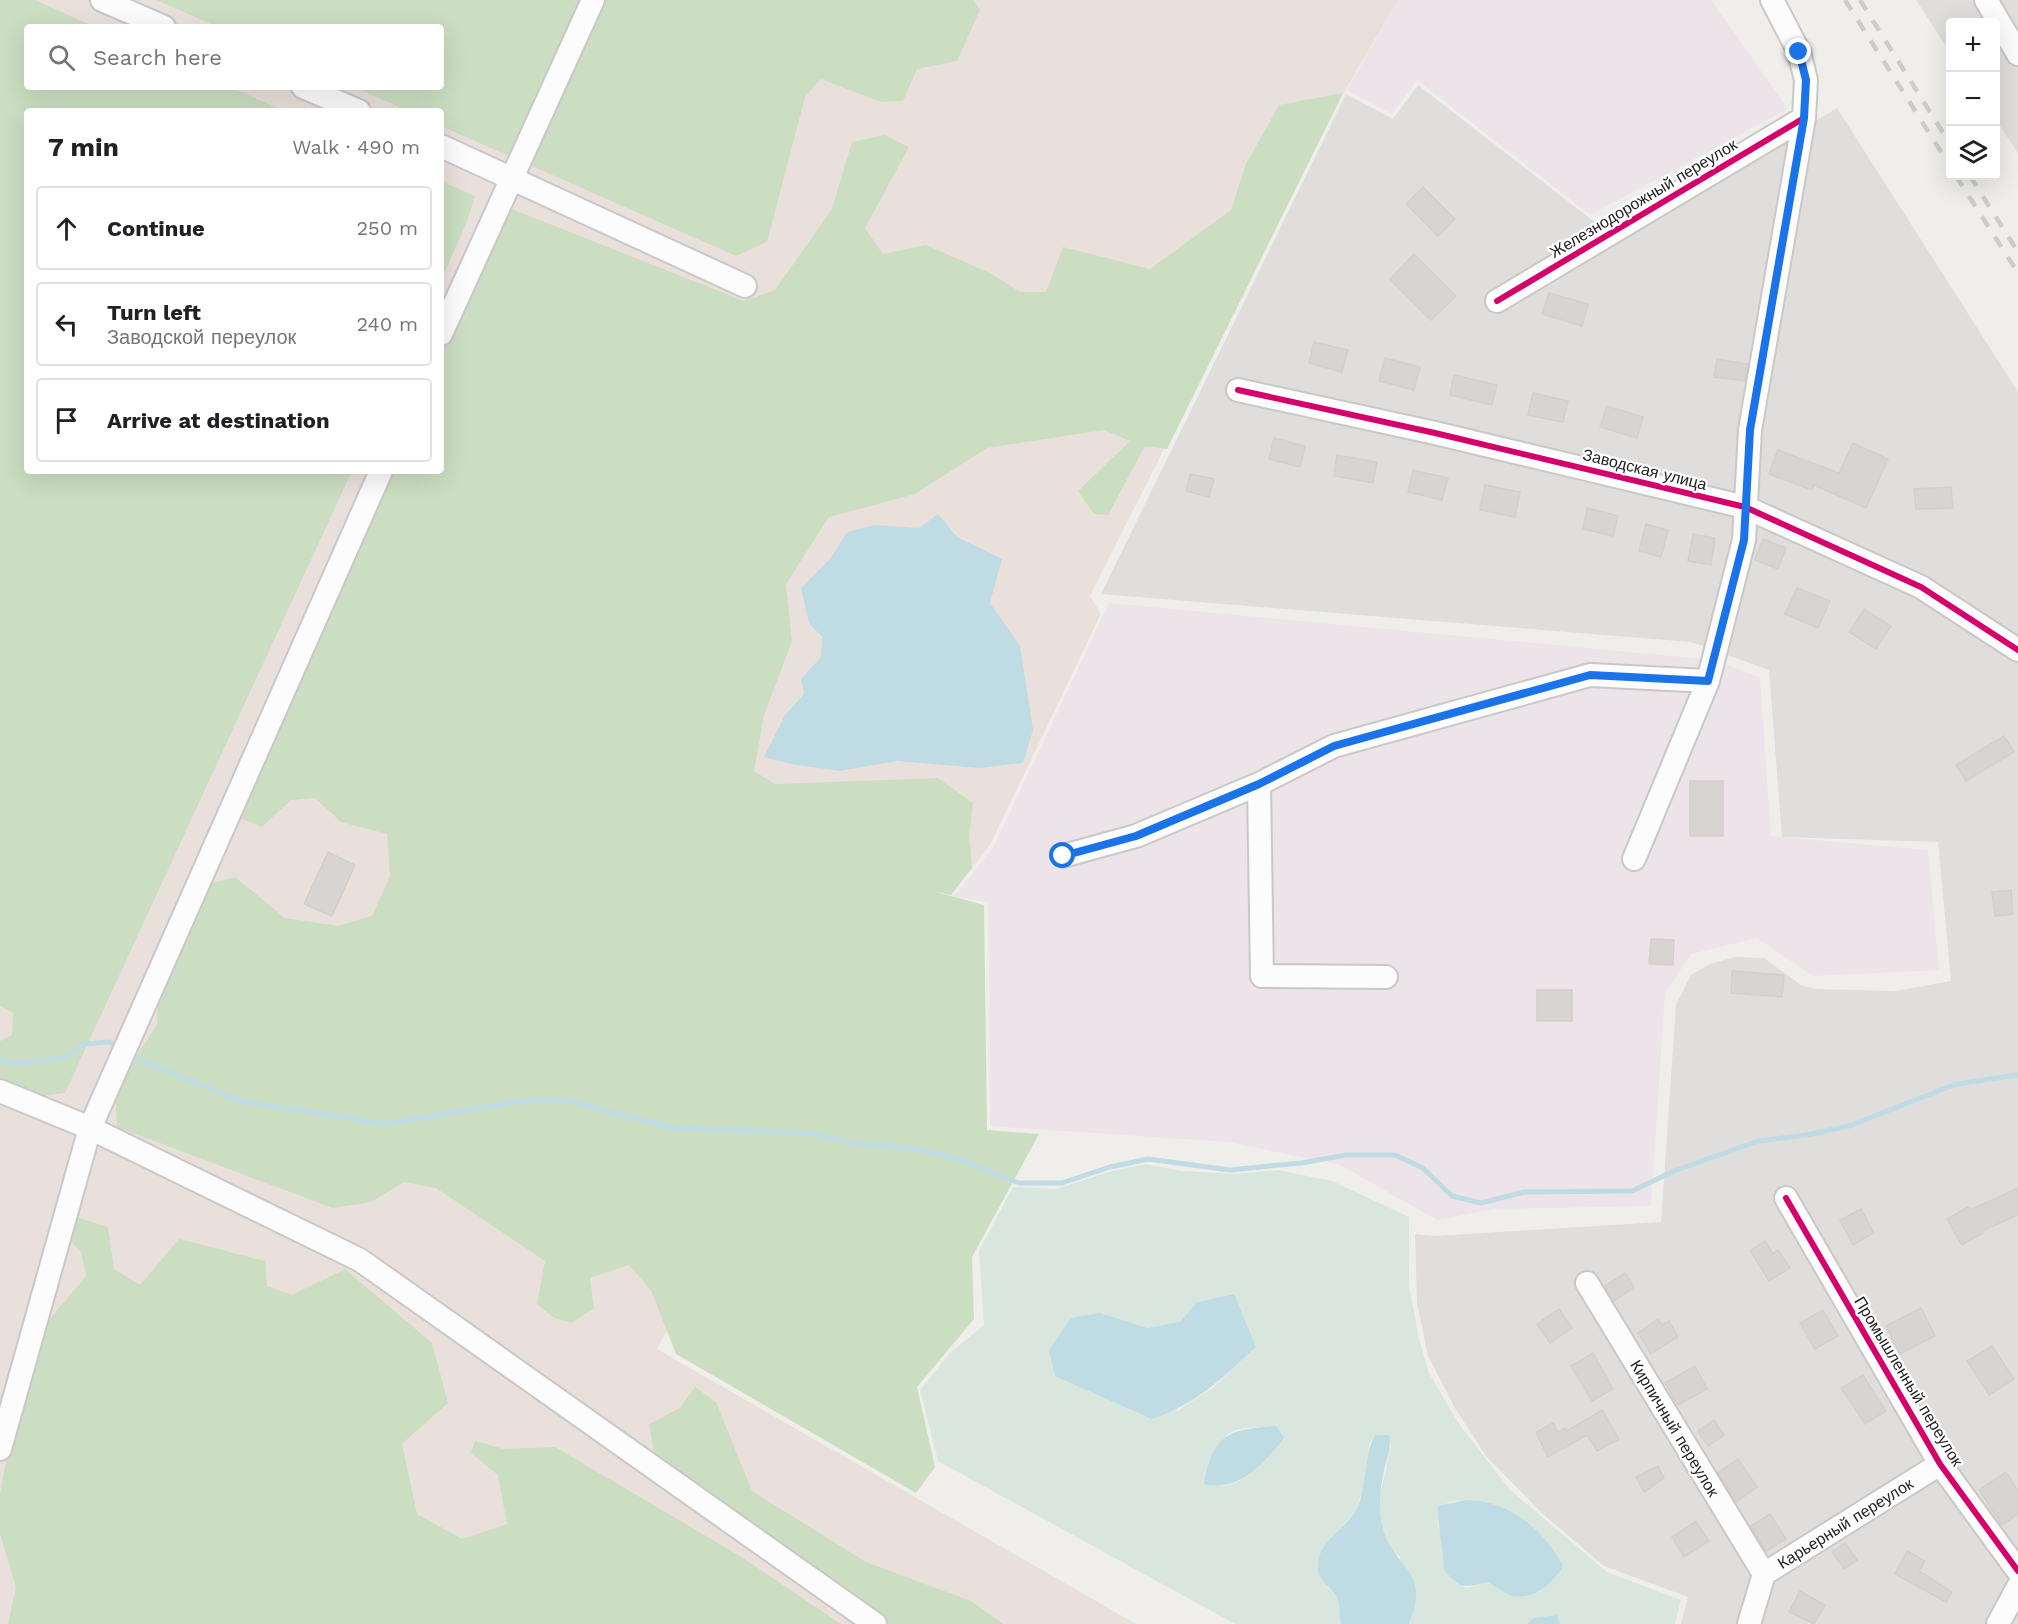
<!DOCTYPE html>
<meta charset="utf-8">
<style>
body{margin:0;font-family:"Work Sans",sans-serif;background:#f6f6f6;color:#202124}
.controls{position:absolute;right:18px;top:18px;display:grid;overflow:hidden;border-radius:6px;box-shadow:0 6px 24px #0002}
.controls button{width:54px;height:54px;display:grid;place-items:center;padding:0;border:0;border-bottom:2px solid #e0e0e0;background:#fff;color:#202124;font:30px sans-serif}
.stop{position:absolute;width:18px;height:18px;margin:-14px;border:4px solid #1a73e8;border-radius:50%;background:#fff}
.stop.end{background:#1a73e8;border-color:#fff;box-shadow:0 2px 6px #0008}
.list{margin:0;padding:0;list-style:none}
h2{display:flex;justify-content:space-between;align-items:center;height:78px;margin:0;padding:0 24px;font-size:26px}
h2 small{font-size:20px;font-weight:400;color:#757577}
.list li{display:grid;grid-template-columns:39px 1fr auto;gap:18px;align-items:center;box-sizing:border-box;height:84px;margin:0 12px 12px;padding:0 12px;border:2px solid #e0e0e0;border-radius:6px}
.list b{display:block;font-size:22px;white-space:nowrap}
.list p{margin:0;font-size:20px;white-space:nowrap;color:#757577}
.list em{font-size:20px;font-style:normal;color:#757577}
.icon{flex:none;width:33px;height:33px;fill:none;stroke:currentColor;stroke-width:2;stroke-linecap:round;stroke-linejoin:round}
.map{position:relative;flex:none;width:2018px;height:1624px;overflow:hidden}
.search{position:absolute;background:#fff;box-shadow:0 6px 24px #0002;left:24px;top:24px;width:420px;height:66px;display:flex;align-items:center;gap:15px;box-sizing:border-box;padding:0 21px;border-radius:6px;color:#757577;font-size:22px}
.panel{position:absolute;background:#fff;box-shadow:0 6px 24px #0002;left:24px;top:108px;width:420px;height:366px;border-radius:6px}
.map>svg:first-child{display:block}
.residential{fill:#dfdedc}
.industrial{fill:#ede4e9}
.military{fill:#eae0db;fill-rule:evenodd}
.forest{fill:#cbdec1}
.wetland{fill:#d9e6de;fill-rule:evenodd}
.water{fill:#bfdbe3}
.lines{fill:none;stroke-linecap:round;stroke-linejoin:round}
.stream{stroke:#bfdbe3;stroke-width:5}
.building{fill:#d7d4d2;stroke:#d3d0cc;stroke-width:1.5}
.minor-casing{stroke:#c9c8c7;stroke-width:26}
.minor{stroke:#fdfcfc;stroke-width:22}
.rail{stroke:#ccc;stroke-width:4.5;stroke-dasharray:12 12;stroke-linecap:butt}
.cycleway-casing{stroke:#fff;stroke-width:10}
.cycleway{stroke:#d6006c;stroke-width:6}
.route{stroke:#1a73e8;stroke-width:8}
.labels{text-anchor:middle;stroke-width:4.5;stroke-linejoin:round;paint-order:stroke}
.street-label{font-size:16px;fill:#222;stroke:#fff}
</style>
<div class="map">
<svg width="2018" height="1624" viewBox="0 0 2018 1624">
<rect width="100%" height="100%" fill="#f0eeeb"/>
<path class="residential" d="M1916,0h102v153l-22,-33v-98h-46v30z
M1418,85l200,155 219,-132 181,284v1232h-337l7,-27 -84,-31 -60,-51 -58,-59 -31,-48 -27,-52 -11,-53 -2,-69 18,2 228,-14 15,-217 15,-30 19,-11 25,-7 29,1 37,27 14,4 81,2 55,-10 -13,-139 -156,-5 -13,-167 -78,-28 -590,-48 245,-500 47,25z"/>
<path class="industrial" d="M1398,0h313l77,109 -198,106 -173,-135 -25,34 -45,-24z
M1109,603l605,57 46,18 11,158 157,14 11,120 -126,6 -56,-38 -66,16 -26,39 -14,213 -157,3 -57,11 -97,-55 -112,-23 -238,-16 -2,-224 -34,-5 40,-51z"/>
<path class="military" d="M0,0h1398l-55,94 -253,502 11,18 -111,231 -39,50 -45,-11 -249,465 479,275h-1136zM27,27h414v60h-414zM27,111h414v360h-414z"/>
<path class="forest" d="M0,0h35l60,27h-68v60h203l54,24h-257v360h325l-287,622 -25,3 -40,-17v-38l12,-6 1,-22 -13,-7z
M156,0h817l7,10 -23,51 -40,8 -14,32 -22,1 -60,-23 -16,18 -38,145 -31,14 -295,-130v-15h-33l-54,-24h87v-60h-223z
M1343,93l-176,356 -22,-3 -37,69 -14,-1 -16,-23 52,-50 -26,-11 -117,18 -72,46 -86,23 -43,67 6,57 -28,74 -10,56 21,13 163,-6 35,25 -4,33 3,32 -21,27 -22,-5 55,15 3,225 52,4 -67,123 2,62 -57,68 18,80 -19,26 -240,-139 -25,-64 -22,-25 -39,13 4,30 -22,15 -18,-5 -17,-14 8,-43 -109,-73 -32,-6 -33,20 -38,6 -216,-81 -2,-38 42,-64 4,-71 31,-65 43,-12 50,41 53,8 34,-10 18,-40 -3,-42 -46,-12 -26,-24 -24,2 -29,27 -37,-15 152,-341h64v-143l48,-108 23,-11 232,92 31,-11 57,-81 20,-67 32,-7 25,12 -44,81 18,26 43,-9 66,29 28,18h26l17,-45 87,22 81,-59 15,-46 33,-59z
M441,181l34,15 -8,26 -26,58z
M76,1217l32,10 6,42 26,16 39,-46 86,22 2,25 25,9 53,-26 87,74 16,60 -46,41 15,70 45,25 45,-15 -9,-49 -27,-22 4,-12 29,8 51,-2 185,109 101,68h-833l8,-37 -16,-53v-41l28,-148 58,-69 -5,-24 -18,-19z
M695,1387l21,15 36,89 114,71 105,39 32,23h-117l-232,-169 -5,-31 31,-16z"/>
<path class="wetland" d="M1146,1164l36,7 53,3 43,-4 54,11 77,36v68l10,54 10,34 30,51 51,66 97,82 74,28 -6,24h-115l-3,-9 -24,3 -6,6h-118l4,-10 -13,-57 -13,-13 -6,-21 -2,-23 12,-54 -3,-11h-13l-6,9 -1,30 -12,36 -35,42 5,33 12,13 3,26h-106l-297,-163 -18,-71 30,-37 34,-28 -5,-74 34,-64 43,2 56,-18zM1233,1294l23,53 -42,40 -37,24 -77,-98 47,15 33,-6 17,-20zM1276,1427c-17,32 -28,68 -71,57 1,-18 11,-44 28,-53 12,-5 30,-4 43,-4zM1466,1500c45,0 72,33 97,66l-25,27 -50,-11 -22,6 -22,-18v-23l-7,-25 11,-20z"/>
<path class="water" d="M938,514l19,23 45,22 -12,44 30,43 13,84 -10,33 -44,5 -82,-7 -57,10 -50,-7 -26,-7 21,-42 19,-21 -3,-15 20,-22 1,-20 -13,-14 -8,-35 29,-29 17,-27 27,-7 45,3z
M1234,1294l22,53c-32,30 -61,58 -104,72l-97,-43 -6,-26 22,-32 29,-5 47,15 33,-6 17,-20z
M1276,1426l8,12c-20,25 -45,55 -80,46 9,-52 26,-54 72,-58z
M1375,1435h14c3,13 -2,22 -5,35 -4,18 -6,37 -2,55 10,45 50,42 27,99h-68c-2,-8 -1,-21 -4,-27 -7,-11 -20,-17 -19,-31 0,-25 27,-36 38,-56 12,-22 8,-58 19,-75z
M1466,1500c43,0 78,30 97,66 -10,17 -28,34 -50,30 -8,-2 -18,-10 -25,-14 -24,6 -27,7 -44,-12 0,-22 -7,-42 -6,-64z
M1557,1615l3,9h-33l6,-6z"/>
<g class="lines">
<path class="stream" d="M0,1059l11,5 52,-6 21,-14 25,-2 11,4
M138,1059l102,42 145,23 144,-24h35l109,28 139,5 39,10 64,6 43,10 61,24h43l48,-16 38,-8 82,11 71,-7 45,-8h49l28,13 29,28 29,7 43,-11 108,-1 42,-20 84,-30 49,-6 42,-9 107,-42 62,-9"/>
</g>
<path class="building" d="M1423,187l32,32 -17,17 -32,-32z
M1414,254l42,42 -25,24 -41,-41z
M1549,293l39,11 -6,22 -40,-12z
M1314,342l34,8 -6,22 -33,-9z
M1385,358l35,9 -6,23 -35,-9z
M1717,359l31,5 -3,17 -31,-4z
M1454,375l43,10 -5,20 -42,-10z
M1533,393l35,8 -5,21 -35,-7z
M1607,406l36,11 -6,21 -37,-11z
M1274,438l31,8 -5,21 -31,-8z
M1853,443l35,16 -22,49 -52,-23 -2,5 -43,-16 9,-24 61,23z
M1337,455l40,7 -4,21 -39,-7z
M1413,470l35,8 -6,22 -34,-8z
M1190,474l24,5 -5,18 -23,-6z
M1485,485l35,7 -5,25 -35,-7z
M1951,487l2,21 -37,1 -2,-20z
M1587,508l31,8 -5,20 -30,-7z
M1646,524l22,6 -7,27 -22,-6z
M1693,534l22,4 -4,27 -23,-4z
M1763,539l23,9 -8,21 -23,-9z
M1797,588l33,13 -12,27 -33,-14z
M1864,609l27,17 -15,23 -27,-17z
M2004,736l10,16 -48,29 -10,-16z
M1690,781h33v55h-33z
M328,852l27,13 -23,51 -28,-12z
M2011,890l2,24 -18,2 -3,-24z
M1651,939l23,1 -1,25 -24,-1z
M1732,971l52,4 -2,22 -51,-4z
M1537,990h35v31h-35z
M2018,1188v27l-36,16 1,2 -21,12 -15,-26 21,-12 2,3z
M1861,1209l13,24 -21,12 -13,-25z
M1765,1241l8,13 5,-4 12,18 -21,13 -19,-30z
M1625,1273l9,14 -20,14 -9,-15z
M1921,1308l14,28 -35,18 -14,-28z
M1559,1309l13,19 -22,15 -13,-19z
M1823,1310l15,26 -23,13 -15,-26z
M1658,1319l4,6 7,-4 9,16 -27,17 -13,-21z
M1992,1346l22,33 -25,16 -22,-34z
M1593,1353l20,36 -21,12 -21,-35z
M1695,1366l12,23 -29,16 -13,-22z
M1863,1375l23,36 -21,13 -24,-36z
M1602,1410l17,29 -22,12 -10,-16 -39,22 -12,-25 17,-9 5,9 7,-4 2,3z
M1714,1420l10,15 -16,11 -10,-15z
M1738,1459l19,28 -21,15 -18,-29z
M1658,1466l6,12 -20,14 -8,-15z
M2006,1472l12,19v23l-16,11 -23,-35z
M1770,1514l16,25 -20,12 -15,-25z
M1696,1521l13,20 -25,16 -12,-20z
M1845,1543l12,17 -13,9 -12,-17z
M1907,1551l18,10 -6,10 33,21 -6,10 -51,-28z
M1800,1591l25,14 -11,19 -25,-12z"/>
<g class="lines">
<defs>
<path id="minor" d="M102,0l62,27
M1986,0l32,54
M303,87l56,24
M441,146l304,140
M1497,301l307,-183
M441,334l152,-334
M1238,390l197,43 310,74 176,80 97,63
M1259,784l3,192 124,1
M1063,856l73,-20 123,-52 75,-38 256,-71 118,6
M1634,859l74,-178 36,-141 6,-110 54,-312 2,-38 -7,-28 -27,-52
M0,1091l90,37 270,132 515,364
M1786,1198l154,266 78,107
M1587,1283l177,291
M0,1449l90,-321 291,-657
M1749,1624l15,-50 176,-110
M1998,1624l20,-37"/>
</defs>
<use href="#minor" class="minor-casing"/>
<use href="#minor" class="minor"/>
<path class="rail" d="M1845,0l105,166
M1860,0l90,144
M1956,176l62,97
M1970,176l48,76"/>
<defs>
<path id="cycleway" d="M1497,301l307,-183
M1238,390l197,43 310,74 176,80 97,63
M1786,1198l154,266 78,107"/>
</defs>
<use href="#cycleway" class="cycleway-casing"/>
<use href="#cycleway" class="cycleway"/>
</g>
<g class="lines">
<path class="route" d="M1063,856l73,-20 123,-52 75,-38 256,-71 118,6 36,-141 6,-110 54,-312 2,-38 -7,-28"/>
</g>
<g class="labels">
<g class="street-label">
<text transform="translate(1643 198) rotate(-31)" y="6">Железнодорожный переулок</text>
<text transform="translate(1645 469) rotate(14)" y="6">Заводская улица</text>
<text transform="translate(1909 1381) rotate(59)" y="6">Промышленный переулок</text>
<text transform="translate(1675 1428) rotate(59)" y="6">Кирпичный переулок</text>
<text transform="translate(1845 1523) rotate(-32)" y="6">Карьерный переулок</text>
</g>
</g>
</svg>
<div class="controls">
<button>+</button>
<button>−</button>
<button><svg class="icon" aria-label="layers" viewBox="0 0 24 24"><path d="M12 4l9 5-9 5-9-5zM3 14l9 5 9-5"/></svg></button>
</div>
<div class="stop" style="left:1063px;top:856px"></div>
<div class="stop end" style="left:1799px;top:52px"></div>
<div class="search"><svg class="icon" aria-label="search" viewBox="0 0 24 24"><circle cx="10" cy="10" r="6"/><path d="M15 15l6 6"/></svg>Search here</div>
<section class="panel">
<h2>7 min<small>Walk · 490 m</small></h2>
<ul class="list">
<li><svg class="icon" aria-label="ahead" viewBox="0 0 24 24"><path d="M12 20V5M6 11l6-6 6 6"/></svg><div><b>Continue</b></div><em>250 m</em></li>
<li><svg class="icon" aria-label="left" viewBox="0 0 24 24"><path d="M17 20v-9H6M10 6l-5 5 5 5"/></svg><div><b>Turn left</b><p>Заводской переулок</p></div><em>240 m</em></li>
<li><svg class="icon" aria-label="arrive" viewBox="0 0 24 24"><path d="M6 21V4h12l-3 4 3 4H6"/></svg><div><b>Arrive at destination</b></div></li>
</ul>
</section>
</div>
